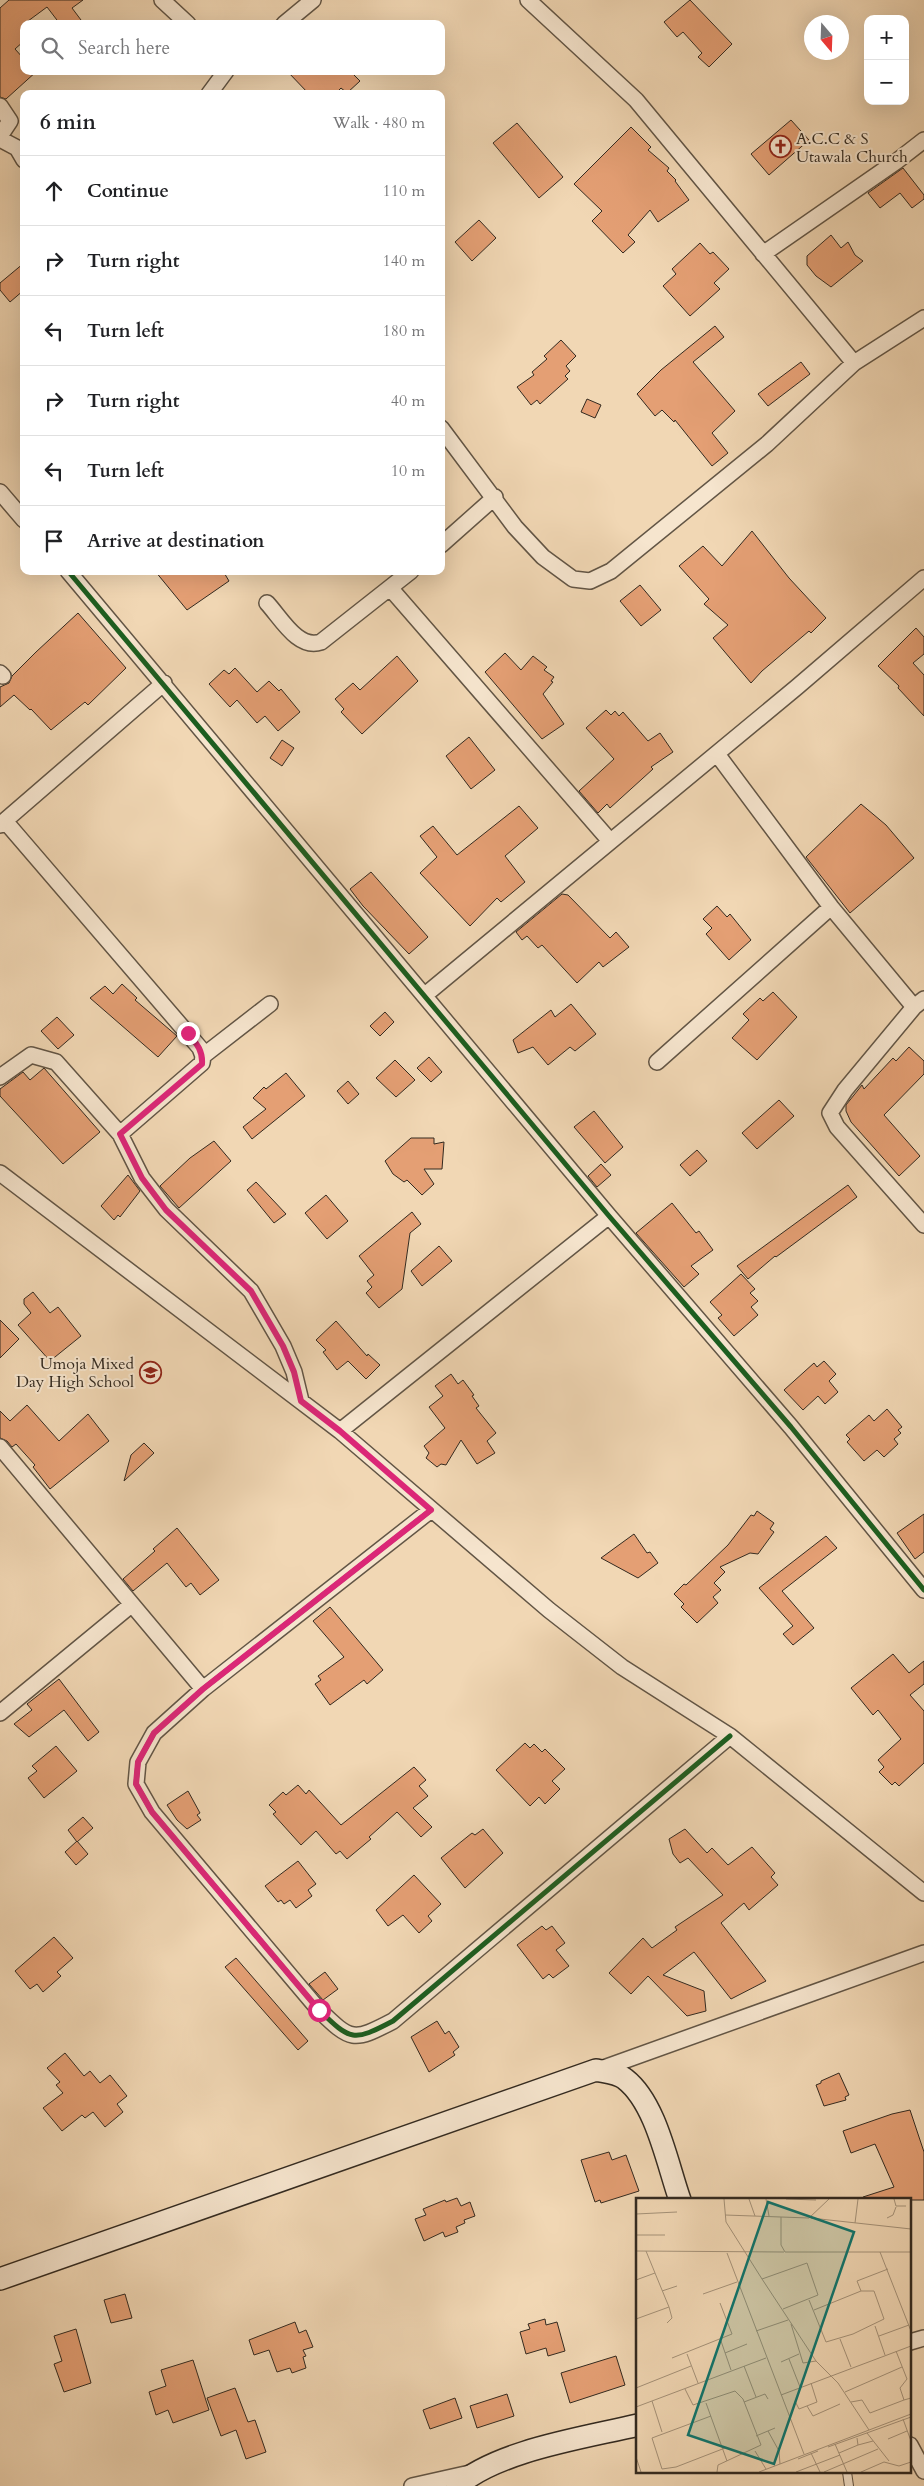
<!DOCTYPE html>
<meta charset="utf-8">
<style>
body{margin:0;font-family:Cardo,serif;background:#f2f2f2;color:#202124}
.controls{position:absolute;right:15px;top:15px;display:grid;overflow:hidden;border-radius:10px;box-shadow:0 5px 20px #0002}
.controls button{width:45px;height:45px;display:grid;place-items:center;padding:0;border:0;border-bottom:1px solid #e0e0e0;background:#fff;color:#202124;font:25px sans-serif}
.compass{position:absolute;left:804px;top:15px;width:45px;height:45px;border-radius:50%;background:#fff;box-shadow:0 5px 20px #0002;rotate:161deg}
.stop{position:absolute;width:15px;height:15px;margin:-11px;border:4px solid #db2777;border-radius:50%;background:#fff}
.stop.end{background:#db2777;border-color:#fff;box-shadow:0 1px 5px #0008}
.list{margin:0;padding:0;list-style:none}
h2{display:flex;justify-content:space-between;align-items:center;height:65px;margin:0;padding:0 20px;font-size:21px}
h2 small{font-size:16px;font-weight:400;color:#757577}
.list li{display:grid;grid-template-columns:32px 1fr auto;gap:15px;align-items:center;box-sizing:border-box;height:70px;padding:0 20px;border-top:1px solid #e0e0e0}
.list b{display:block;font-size:19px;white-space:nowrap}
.list em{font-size:16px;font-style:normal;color:#757577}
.icon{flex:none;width:28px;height:28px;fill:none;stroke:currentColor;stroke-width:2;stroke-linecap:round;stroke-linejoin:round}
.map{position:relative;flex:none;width:924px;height:2486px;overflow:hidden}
.search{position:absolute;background:#fff;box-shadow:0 5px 20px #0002;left:20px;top:20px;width:425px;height:55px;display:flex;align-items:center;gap:12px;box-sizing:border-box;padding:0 18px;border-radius:10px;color:#757577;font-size:19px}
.panel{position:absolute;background:#fff;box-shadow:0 5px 20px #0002;left:20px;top:90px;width:425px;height:485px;border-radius:10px}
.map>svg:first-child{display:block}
.building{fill:#e49f74;stroke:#332a20}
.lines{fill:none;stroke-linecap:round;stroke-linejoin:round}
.lane-casing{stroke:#625545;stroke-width:10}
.street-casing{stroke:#625545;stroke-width:18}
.secondary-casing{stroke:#332a20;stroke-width:24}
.lane{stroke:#f6e5ce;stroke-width:8}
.street{stroke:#f6e5ce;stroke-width:15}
.secondary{stroke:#f6e5ce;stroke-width:21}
.cycleway-casing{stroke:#f6e5ce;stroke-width:8}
.cycleway{stroke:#1b5e20;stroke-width:5}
.route{stroke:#db2777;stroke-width:6}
.labels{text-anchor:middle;stroke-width:4;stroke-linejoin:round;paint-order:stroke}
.poi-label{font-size:16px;fill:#332a20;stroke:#f6e5ce;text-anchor:start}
.inset-road{fill:none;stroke:#a59279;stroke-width:1}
.view{fill:#0f766e;fill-opacity:0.15;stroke:#0f766e;stroke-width:2.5}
.inset-edge{fill:none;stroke:#332a20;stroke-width:2.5}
</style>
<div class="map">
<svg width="924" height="2486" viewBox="0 0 924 2486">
<rect width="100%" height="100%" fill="#f1d7b4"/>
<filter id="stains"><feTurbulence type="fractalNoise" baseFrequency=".004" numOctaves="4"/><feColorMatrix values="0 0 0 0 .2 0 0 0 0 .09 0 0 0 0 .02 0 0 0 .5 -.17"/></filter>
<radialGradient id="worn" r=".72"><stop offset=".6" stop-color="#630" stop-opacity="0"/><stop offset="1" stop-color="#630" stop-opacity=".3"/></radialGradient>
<path class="building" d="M9,0h74l-11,8 12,16h-24l-13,-17 -23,17v17l-9,8 9,10v12h13l-31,28 -6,-2v-89z
M690,0l42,44 -23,23 -11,-10 4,-4 -19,-21 -6,5 -13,-15z
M287,71h72l-5,4 6,6 -13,12 -6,-5 -6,6h-26z
M791,120l18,20 -40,35 -18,-21z
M517,123l46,54 -24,21 -46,-55z
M631,127l20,20 -3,3 21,18 -2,3 9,9 -1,1 14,19 -31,22 -8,-12 -22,25 7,7 -12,11 -31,-32 10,-10 -28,-27z
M903,168l21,27v4l-12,9 -12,-15 -20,15 -12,-15z
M479,220l17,18 -24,23 -17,-19z
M831,235l10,13 7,-6 7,13 8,6 -32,26 -15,-11 -9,-11v-9z
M700,243l10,11 3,-2 16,17 -15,14 6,6 -30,27 -27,-30 13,-12 -4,-5z
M24,263v27l-14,12 -10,-12v-7z
M715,326l9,11 -31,25 42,49 -23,22 16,20 -16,13 -37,-46 -1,2 -12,-12 -7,6 -18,-22 24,-24z
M561,340l15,16 -10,10 4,5 -5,5 3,3 -28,25 -3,-4 -6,5 -14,-18 17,-12 -2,-3 15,-13 -3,-3z
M801,362l9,12 -42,32 -10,-12z
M587,399l14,6 -6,13 -14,-6z
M752,531l37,47 37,40 -15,15 -2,-2 -47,40 -11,12 -38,-45 15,-13 -24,-21 5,-5 -30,-33 24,-20 19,20z
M155,571h68l6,10 -42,29z
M640,585l21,25 -20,16 -21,-25z
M78,613l48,55 -38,37 -3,-3 -34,28 -20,-21 -1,1 -16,-15 -14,12v-20l9,-4 3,-7 24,-24z
M916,628l8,9v17l-11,9 11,12v41l-26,-28 1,-2 -21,-20z
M505,653l16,17 12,-14 14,11 -3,3 10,7 -3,4 2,1 -10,12 21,30 -22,15 -57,-67z
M397,656l21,25 -56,53 -21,-22 3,-3 -9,-10 18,-16 7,7z
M235,668l22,24 12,-11 10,10 2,-2 19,23 -22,19 -13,-15 -8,7 -20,-23 -7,7 -21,-23 15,-14 5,4z
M606,710l5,5 4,-4 4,5 4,-4 25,29 12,-8 13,19 -22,15 2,2 -43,39 -3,-4 -9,9 -19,-22 35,-32 -28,-31z
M469,737l26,33 -24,19 -25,-33z
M282,740l12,8 -12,18 -12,-8z
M861,804l25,21 28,33 -64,55 -44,-56z
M519,806l19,22 -33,28 20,26 -24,20 -4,-4 -27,28 -50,-53 17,-16 -17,-21 13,-10 24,29z
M371,872l57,65 -19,17 -46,-48 -13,-17z
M562,894l6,1 42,43 6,-6 13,15 -26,20 -4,-5 -22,21 -35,-38 -4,3 -11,-12 -5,4 -6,-8z
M717,906l10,11 3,-3 21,26 -22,20 -23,-26 6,-6 -9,-9z
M122,984l15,14 -2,2 42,36 -19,21 -68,-59 15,-12 8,8z
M773,992l24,25 -40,43 -25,-22 17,-18 -6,-6 17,-16 3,3z
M571,1004l25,30 -21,17 -5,-4 -22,18 -15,-18 -15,6 -5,-13 38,-30 4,7z
M385,1012l9,10 -14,14 -10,-10z
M57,1017l17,18 -16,14 -17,-18z
M909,1047l15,14v13l-40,41 36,41 -21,20 -48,-54 -5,-11v-6l16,-20 2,4 29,-31 3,3z
M429,1057l13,15 -11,10 -14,-14z
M395,1060l20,20 -19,17 -20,-19z
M44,1068l56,64 -37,32 -63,-68v-7l23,-17 7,8z
M286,1073l19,23 -53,43 -9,-12 23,-18 -13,-11 11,-11 2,2z
M348,1081l11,13 -11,10 -11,-13z
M779,1100l15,16 -37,33 -15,-16z
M594,1111l29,36 -18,16 -31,-36z
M411,1138h23v6l10,-2 -2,27h-18l10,15 -12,11 -15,-15 -3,2 -11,-8 -8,-13z
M214,1141l17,20 -52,47 -19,-22 30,-28z
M697,1150l10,11 -17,15 -10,-11z
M601,1164l10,11 -14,12 -9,-11z
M128,1175l12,16 -20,26 -2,-2 -4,5 -13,-14z
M256,1182l30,32 -12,9 -27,-33z
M848,1185l9,12 -81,60 -1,-1 -27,23 -11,-13z
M326,1195l22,26 -21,18 -22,-26z
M672,1203l24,30 3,-2 14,19 -22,16 8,8 -15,13 -48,-54z
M412,1212l9,12 -11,9 -8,56 -23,19 -13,-15 6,-6 -5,-6 7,-6 -15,-19z
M439,1246l13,15 -30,25 -11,-15z
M741,1274l14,15 -5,4 8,8 -7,6 7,8 -24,21 -16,-18 4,-3 -12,-13z
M33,1292l17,21 8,-6 23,29 -31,25 -32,-36 13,-12 -7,-9v-5z
M0,1320l19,19 -19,19z
M336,1321l31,35 1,-2 12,11 -14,14 -18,-18 -11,9 -14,-18 3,-2 -10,-10z
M824,1361l12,13 -7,7 9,11 -13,12 -7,-8 -15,14 -19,-20 30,-27 3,4z
M451,1374l7,10 5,-4 11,15 -2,1 7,10 -3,2 20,25 -9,8 8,12 -18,11 -16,-24 -15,25 -5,-1 -4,3 -11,-9 3,-5 -5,-7 21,-18 -16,-21 14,-11 -8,-10z
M27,1405l32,36 29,-27 21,27 -59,48 -17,-22 2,-2 -19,-21 -4,3 -5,-6 -7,-3v-27l10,10z
M887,1409l15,18 -4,3 3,3 -7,6 4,5 -14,13 -7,-7 -13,11 -17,-19 3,-3 -4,-4 23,-20 5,6z
M144,1443l10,10 -30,28 7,-26z
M757,1511l17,12 -4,6 4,3 -16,22 -8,-1 -30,14 5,5 -11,11 7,7 -8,7 5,6 -21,20 -16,-16 3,-3 -10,-10 10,-10 2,1 42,-40 23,-30 3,1z
M924,1514v38l-9,7 -18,-26z
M177,1528l42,52 -19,15 -9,-12 -5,4 -19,-24 -34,28 -10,-12 32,-28 -2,-2z
M634,1534l13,19 3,-1 8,11 -20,15 -37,-20z
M826,1536l11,12 -55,43 32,37 -21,17 -10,-11 10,-8 -34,-38z
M330,1607l53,63 -16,14 -3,-4 -34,25 -15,-21 6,-4 -3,-4 26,-19 -31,-36z
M893,1654l16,19 15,-12v23l-14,11 14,16v52l-25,23 -4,-4 -3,3 -13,-13 5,-5 -6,-7 23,-21 -23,-29 -5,5 -22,-27z
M59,1679l40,53 -11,9 -24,-31 -35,27 -15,-13 18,-14 -5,-6z
M525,1743l5,5 4,-4 8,8 3,-3 20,20 -13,12 8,8 -15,15 -6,-7 -9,9 -34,-36z
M56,1746l21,25 -33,27 -16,-20 9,-7 -5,-5z
M414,1767l12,13 -7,6 9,10 -15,12 19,19 -11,10 -24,-25 -28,25 2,2 -24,20 -7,-8 -4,3 -20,-23 -15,14 -28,-31 3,-2 -7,-7 14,-13 3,3 12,-10 8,9 3,-4 32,35z
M188,1791l12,22 -3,2 4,5 -14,9 -10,-9 -10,-15z
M83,1817l10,11 -16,14 -9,-12z
M483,1829l20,24 -38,35 -24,-30 31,-25 3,2z
M685,1829l22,24 5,-5 16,17 24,-18 23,26 -4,4 7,8 -29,25 -5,-7 -23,20 45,58 -35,18 -37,-47 -31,23 41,16 2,20 -19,5 -39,-40 -17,18 -22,-21 34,-35 9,10 25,-18 -2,-3 48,-32 -35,-37 -8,5 -7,-9 -4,-15z
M77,1841l11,13 -12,11 -11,-13z
M298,1861l18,23 -8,6 4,6 -16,12 -6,-8 -6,4 -3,-4 -3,2 -13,-16z
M414,1875l27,29 -13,12 4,5 -13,12 -16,-18 -15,11 -12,-16z
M542,1926l4,4 6,-4 13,17 -9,7 13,16 -16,12 -4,-4 -6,5 -26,-34z
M54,1937l19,21 -16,14 4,4 -18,16 -6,-8 -7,5 -15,-18z
M236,1958l72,83 -10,9 -73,-83z
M325,1972l13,17 -15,11 -14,-16z
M437,2021l8,13 4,-3 10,16 -6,5 2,3 -26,17 -18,-35z
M65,2053l19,23 6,-5 10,12 10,-8 17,21 -10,8 6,8 -18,15 -12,-15 -8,6 -3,-3 -20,16 -19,-23 20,-15 -7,-8 4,-3 -13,-14z
M839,2073l10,22 -4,2 1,3 -22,6 -8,-21 5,-2v-2z
M910,2110l14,42v48h-61v-3l31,-10 -19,-43 -24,9 -8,-22 49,-17z
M609,2152l3,8 14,-5 13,36 -38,12 -1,-3 -5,2 -14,-42z
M457,2198l4,8 9,-4 5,14 -11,4 1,3 -9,4 2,5 -13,5 -2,-5 -19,9 -9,-22 11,-4 -3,-6 22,-9 1,2z
M125,2294l7,24 -21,5 -7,-23z
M545,2319l1,6 11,-3 8,29 -17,5 -2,-8 -20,6 -6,-22 10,-3 -2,-5z
M295,2322l4,11 7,-3 7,17 -10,3 3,6 -3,1 3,11 -14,5 -2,-5 -13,4 -8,-22 -15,5 -5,-15z
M76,2329l15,54 -27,9 -10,-28 8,-3 -8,-25z
M616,2356l9,29 -55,18 -9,-30z
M193,2360l16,50 -36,13 -5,-13 -12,5 -7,-23 17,-6 -5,-16z
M235,2388l13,34 7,-2 11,32 -20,7 -10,-29 -15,6 -14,-38z
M507,2394l7,22 -37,12 -7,-22z
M455,2398l7,20 -32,11 -7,-19z"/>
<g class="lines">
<defs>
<path id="lane" d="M847,2472l2,14"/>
<path id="street" d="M162,0l26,24
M528,0l108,100 218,263
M284,24l29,-24
M209,94l17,-23
M0,106l10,15 -10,15
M0,139l17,9 7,12
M763,254l134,-93 27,-21
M441,428l74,99 28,30 30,22 17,2 21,-10 156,-127 87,-81 70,-45
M0,492l24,28
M441,545l54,-48
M68,571l541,645 182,211 133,163
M391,589l219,252
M267,603c14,15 31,47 54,39l90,-71
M0,673l3,3
M717,754l114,153 83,100
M5,821l195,227 3,8 -1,7 -82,71
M0,825l164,-142
M425,995l372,-308 127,-109
M924,999l-10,8 -69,83 -15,23 7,14 87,98
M203,1056l67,-52
M657,1062l174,-155
M0,1077l31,-22 25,7 64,72 22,44 24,31 85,82 32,55 11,26 7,29
M0,1173l340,258 209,179 73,57 108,69 194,157
M340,1431l269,-215
M0,1447l203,242
M431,1510l-228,179 -49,44 -16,29 -2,22 16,28 167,198c32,31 34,32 74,11l337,-285
M0,1713l131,-108
M598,2070l326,-117
M910,2342l14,-4
M910,2445l14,26
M412,2486l58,-13"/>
<path id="secondary" d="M0,2279l596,-209c8,2 22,3 29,9 31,24 42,84 55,121
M457,2486c42,-36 127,-48 181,-61"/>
</defs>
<use href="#lane" class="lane-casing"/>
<use href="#street" class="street-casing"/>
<use href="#secondary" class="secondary-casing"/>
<use href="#lane" class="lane"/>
<use href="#street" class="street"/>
<use href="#secondary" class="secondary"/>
<defs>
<path id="cycleway" d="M68,571l541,645 182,211 133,163
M431,1510l-228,179 -49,44 -16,29 -2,22 16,28 167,198c32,31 34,32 74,11l337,-285"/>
</defs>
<use href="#cycleway" class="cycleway-casing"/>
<use href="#cycleway" class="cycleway"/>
</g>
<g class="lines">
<path class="route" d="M188,1033c8,10 15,17 14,31l-82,70 22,44 24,32 85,81 32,55 11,26 7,29 39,30 91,79 -228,179 -49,44 -16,29 -2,22 16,28 167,198"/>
</g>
<defs>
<symbol id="church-ring" viewBox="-11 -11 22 22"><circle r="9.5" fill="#f6e5ce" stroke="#8f2418" stroke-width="1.5"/><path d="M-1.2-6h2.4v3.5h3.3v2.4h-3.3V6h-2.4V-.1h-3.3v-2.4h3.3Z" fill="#8f2418"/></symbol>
<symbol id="school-ring" viewBox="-11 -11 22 22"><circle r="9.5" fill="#f6e5ce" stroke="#8f2418" stroke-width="1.5"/><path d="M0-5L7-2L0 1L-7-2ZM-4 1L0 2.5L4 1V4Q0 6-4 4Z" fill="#8f2418"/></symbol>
</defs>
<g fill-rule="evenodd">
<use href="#church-ring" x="768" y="134" width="25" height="25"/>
<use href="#school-ring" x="138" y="1360" width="25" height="25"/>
</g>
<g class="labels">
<g class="poi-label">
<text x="796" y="144">A.C.C &amp; S<tspan x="796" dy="18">Utawala Church</tspan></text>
<text x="134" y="1369" text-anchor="end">Umoja Mixed<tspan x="134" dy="18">Day High School</tspan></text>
</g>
</g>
<g transform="translate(636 2198)">
<rect width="275" height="275" fill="#f1d7b4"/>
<path class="inset-road" d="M88,1l2,23 36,57 54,82 22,22 31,47M113,1l6,17M130,1l3,17M150,1l30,1M258,1l2,7h10M0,16l41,-2M89,17l84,3 20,-19M145,19v28l4,7h126M175,20l100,11M251,20l6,-3 3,-8M219,25l3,-24M0,37h29M0,53l148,1M244,54l31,79M91,55l77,201M19,75l14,34M126,81l45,-16 11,32 -35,14M0,82l19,-7 -9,-22M26,93l15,-5M67,96l34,-12M173,102l17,42 27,-8 31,-15 -10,-28h-13l-4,-10 31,-12M178,112l47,-19M0,121l33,-12 3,11 -5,5M155,126l12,39 13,-2M239,128l10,29M120,133l32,-11M243,138l30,-11M204,141l11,28M85,143l10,29M260,153l11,28 -7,9 4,12 7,-2M89,155l22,-9M51,156l11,29M36,160l60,-24 -12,-31M153,161l11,28M145,164l18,-8M108,168l12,31M0,190l55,-22M49,191l8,16 42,-14 8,8 18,46 -43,20 -1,7M209,194l57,-25M145,197l130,-49M16,203l10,31M159,203l4,8 18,-7 -6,-19M108,204l21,-8 3,5M215,204l11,-2 8,13 34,-13M70,205l21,58M171,208l6,10 27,-12M0,209l130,-49M75,218l-59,22 10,31 14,-2 49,-19M267,221l8,22M132,233l11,20 1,13M231,235l22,28M120,238l19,-8M252,241l19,-8M199,246l12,28M222,247l15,-4M192,249l83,-30M119,253l11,18M175,255l9,19M203,255l19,-8 -1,-7M0,259l5,15M162,261l20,-8M123,274l152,-58M160,274l44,-17M188,274l54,-23M225,274l23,-10 15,4 12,-4"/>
<path class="view" d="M132,4l86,30 -80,232 -86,-29z"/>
<rect width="275" height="275" class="inset-edge"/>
</g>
<rect width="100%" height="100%" filter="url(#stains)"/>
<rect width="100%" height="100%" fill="url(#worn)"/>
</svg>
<div class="controls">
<button>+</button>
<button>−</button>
</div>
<svg class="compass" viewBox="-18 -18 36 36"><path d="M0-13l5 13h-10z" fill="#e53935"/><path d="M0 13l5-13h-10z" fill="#757577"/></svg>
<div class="stop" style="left:319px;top:2010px"></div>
<div class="stop end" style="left:188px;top:1033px"></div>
<div class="search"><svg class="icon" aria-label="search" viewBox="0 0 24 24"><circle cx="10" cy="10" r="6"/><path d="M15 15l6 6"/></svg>Search here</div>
<section class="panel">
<h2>6 min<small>Walk · 480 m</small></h2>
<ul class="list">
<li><svg class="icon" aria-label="ahead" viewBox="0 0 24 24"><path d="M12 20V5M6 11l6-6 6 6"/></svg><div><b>Continue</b></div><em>110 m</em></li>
<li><svg class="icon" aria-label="right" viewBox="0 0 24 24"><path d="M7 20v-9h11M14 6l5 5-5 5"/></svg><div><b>Turn right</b></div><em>140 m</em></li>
<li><svg class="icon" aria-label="left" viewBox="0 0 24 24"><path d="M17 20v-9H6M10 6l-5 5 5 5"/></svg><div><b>Turn left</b></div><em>180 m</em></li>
<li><svg class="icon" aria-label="right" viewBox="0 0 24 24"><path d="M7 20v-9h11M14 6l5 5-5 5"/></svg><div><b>Turn right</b></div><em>40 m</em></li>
<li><svg class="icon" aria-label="left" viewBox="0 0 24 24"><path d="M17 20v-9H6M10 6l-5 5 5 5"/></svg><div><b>Turn left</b></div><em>10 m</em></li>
<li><svg class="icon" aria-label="arrive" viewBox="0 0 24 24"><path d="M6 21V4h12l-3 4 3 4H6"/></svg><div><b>Arrive at destination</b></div></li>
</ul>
</section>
</div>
